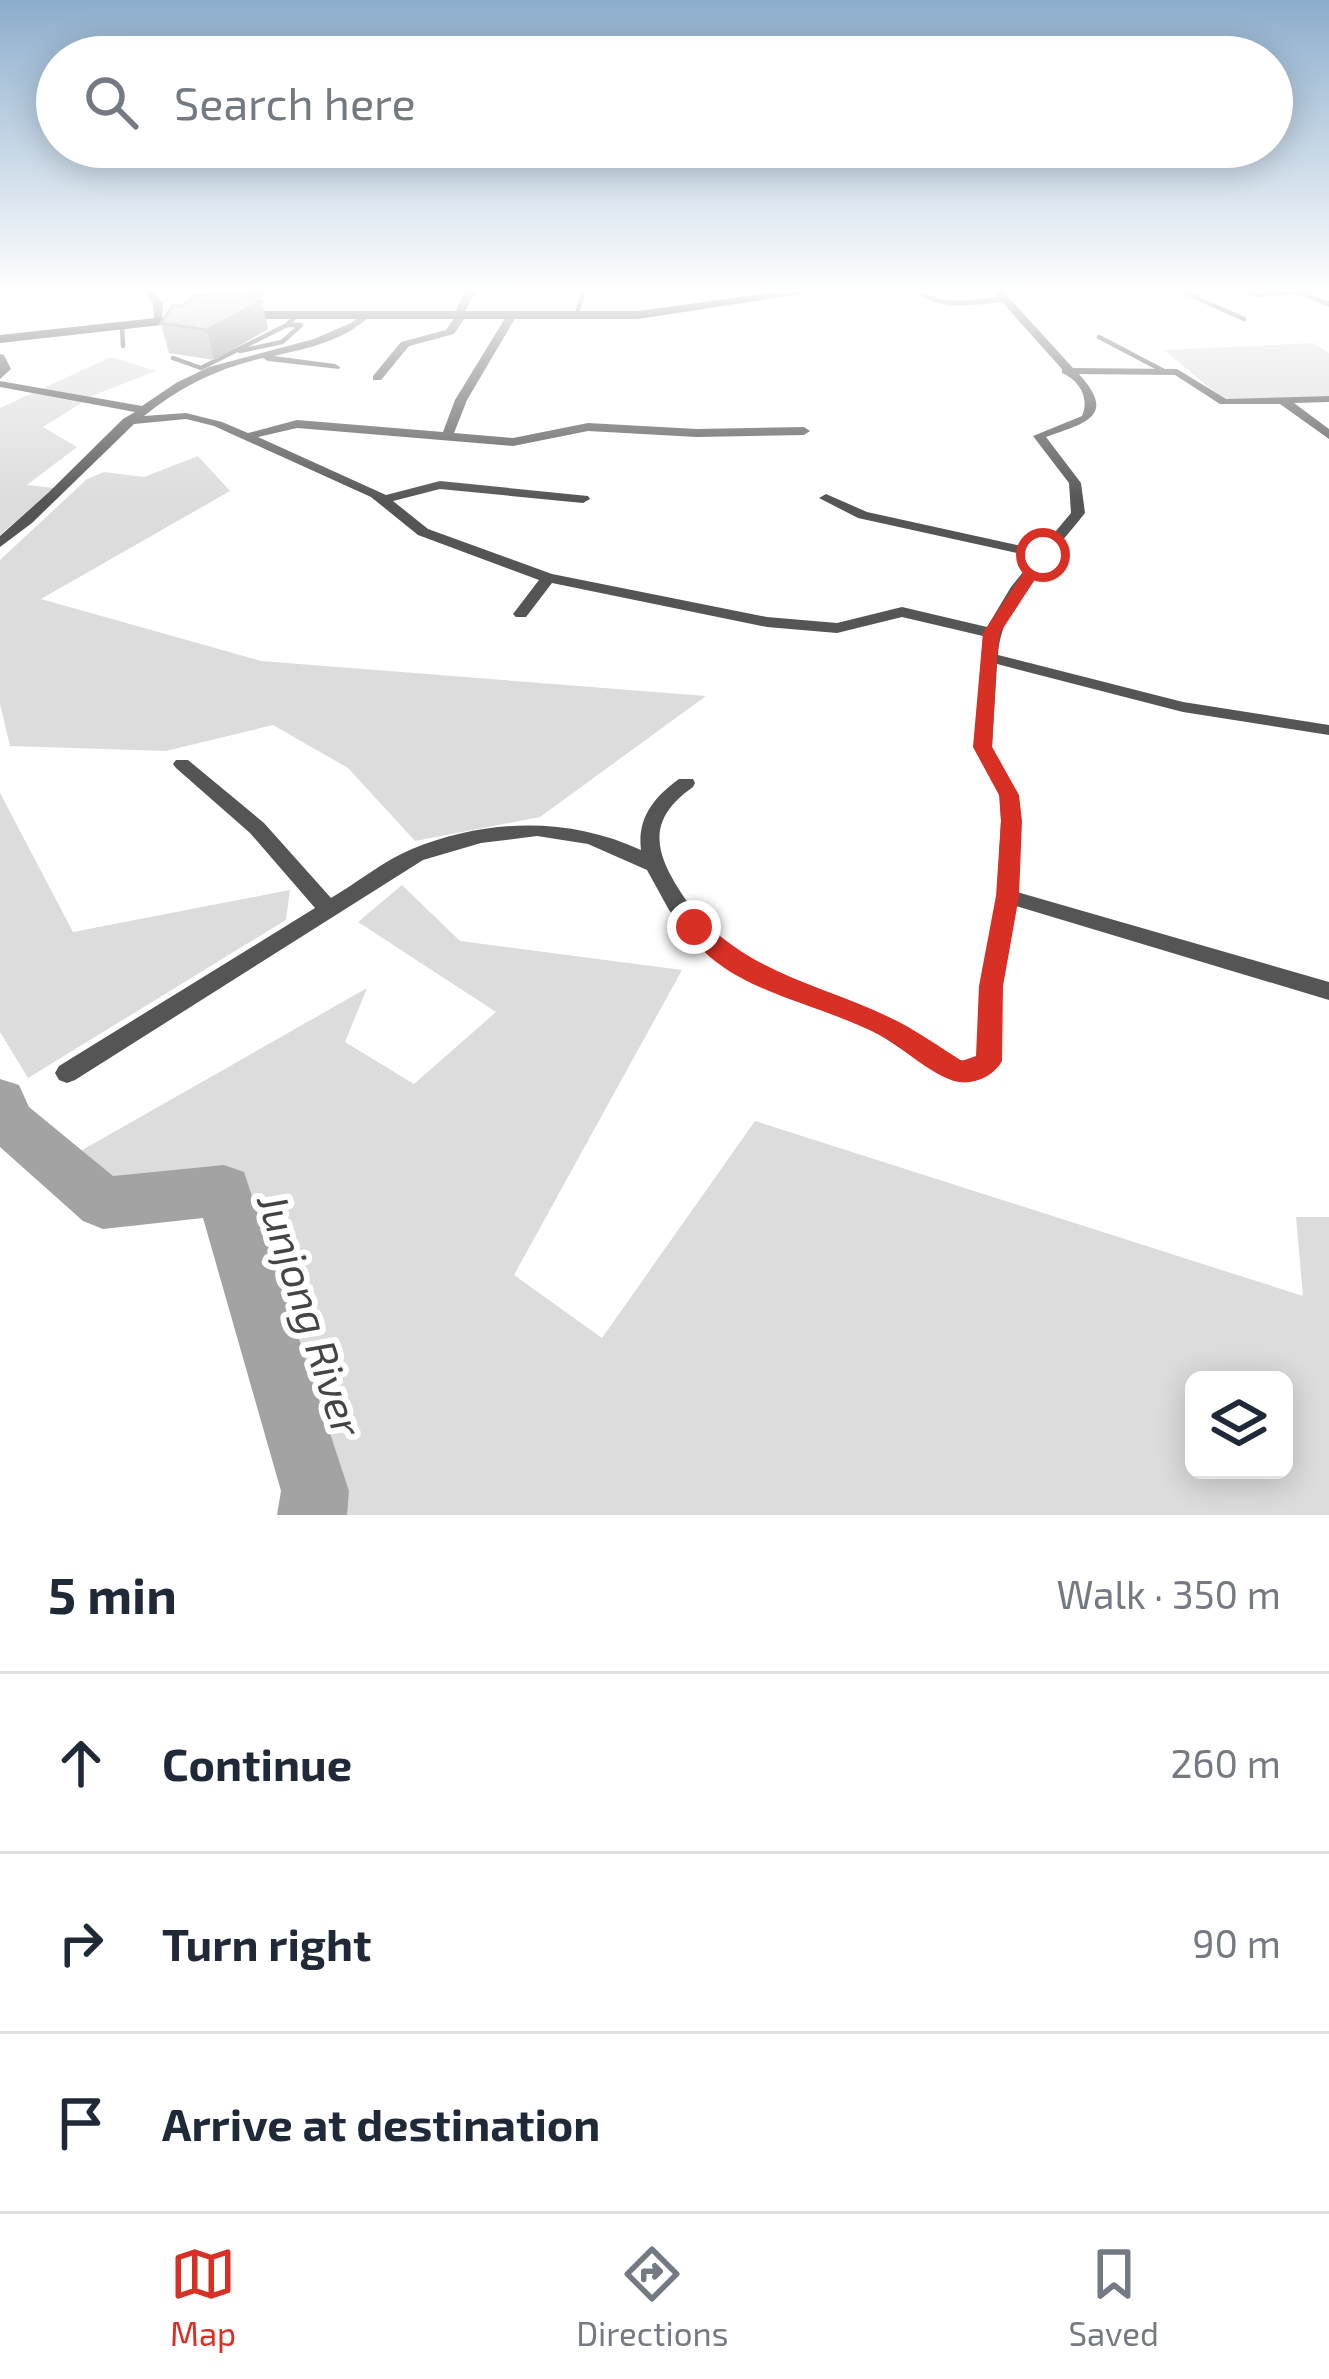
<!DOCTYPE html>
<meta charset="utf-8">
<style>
body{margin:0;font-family:"Exo 2",sans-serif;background:#f6f6f7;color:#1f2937}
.controls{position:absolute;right:36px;bottom:36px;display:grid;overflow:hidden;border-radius:18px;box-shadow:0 6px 30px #0003}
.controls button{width:108px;height:108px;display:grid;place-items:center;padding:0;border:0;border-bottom:3px solid #e0e1e3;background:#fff;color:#1f2937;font:60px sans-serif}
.stop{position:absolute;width:36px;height:36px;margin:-27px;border:9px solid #d93025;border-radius:50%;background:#fff}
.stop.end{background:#d93025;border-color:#fff;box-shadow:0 3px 12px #0008}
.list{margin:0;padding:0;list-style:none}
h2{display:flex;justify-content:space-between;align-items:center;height:156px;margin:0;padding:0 48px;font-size:51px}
h2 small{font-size:39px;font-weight:400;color:#747a83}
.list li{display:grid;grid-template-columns:78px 1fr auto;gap:36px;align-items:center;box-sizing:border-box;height:180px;padding:0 48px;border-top:3px solid #e0e1e3}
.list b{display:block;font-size:45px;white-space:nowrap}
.list em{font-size:39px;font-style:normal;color:#747a83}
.icon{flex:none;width:66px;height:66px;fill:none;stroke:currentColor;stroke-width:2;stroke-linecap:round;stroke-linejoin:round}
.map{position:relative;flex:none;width:1329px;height:1515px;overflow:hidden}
.search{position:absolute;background:#fff;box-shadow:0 6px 30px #0003;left:36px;right:36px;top:36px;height:132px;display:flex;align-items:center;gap:30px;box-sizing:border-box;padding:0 42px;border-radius:66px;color:#747a83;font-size:45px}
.sheet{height:696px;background:#fff}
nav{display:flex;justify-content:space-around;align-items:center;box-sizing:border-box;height:168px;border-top:3px solid #e0e1e3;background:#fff;font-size:33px;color:#747a83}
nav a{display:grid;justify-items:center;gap:6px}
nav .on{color:#d93025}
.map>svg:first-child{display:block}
.green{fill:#dcdcdc;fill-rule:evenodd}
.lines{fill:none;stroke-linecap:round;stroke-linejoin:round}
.river{fill:#a3a3a3;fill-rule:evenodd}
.lane{stroke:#555;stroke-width:4.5}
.street{fill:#555;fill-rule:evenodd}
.secondary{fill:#222;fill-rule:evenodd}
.wall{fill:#a9a9a9}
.shaded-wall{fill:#898989}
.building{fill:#c4c4c4;stroke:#898989;stroke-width:3}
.route{fill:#d93025}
.labels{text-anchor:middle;stroke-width:12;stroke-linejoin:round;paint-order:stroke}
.near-water-label{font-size:42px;font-style:italic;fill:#444;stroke:#fff}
</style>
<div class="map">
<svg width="1329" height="1515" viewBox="0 0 1329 1515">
<rect width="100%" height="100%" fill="#fff"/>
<path class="green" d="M1314,343l15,10v43l-105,4 -60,-50z
M111,357l45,14 -62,24 -51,32 34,20 -50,38 27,3 -54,47v-127z
M198,456l32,35 -189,108 220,62 445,35 -166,121 -125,24 -67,-73 -75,-43 -107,26 -156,-5 -10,-42v-144l87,-81 17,-7 40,5z
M0,793l73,139 217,-42 -4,30 -258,158 -28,-46z
M402,885l58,56 222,29 -168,305 88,63 153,-217 548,175 -7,-79h33v298h-988l-101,-341 -126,9 -37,-30 290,-165 -22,54 69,42 82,-72 -138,-90zM1194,1380h90v90h-90z"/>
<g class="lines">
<path class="river" d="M0,1079l19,6 10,22 84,69 111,-11 20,7 105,319 -2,24h-70l4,-24 -78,-273 -100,11 -20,-8 -83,-74z"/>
<path class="lane" d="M1177,289l67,30
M1243,289l14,6 72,-6
M576,316l7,-22
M122,325l1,21
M1099,337l63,33
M240,351l42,-9 19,-17h-14
M173,358l28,10 86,-43 12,-12"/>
<path class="street" d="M142,289h9l12,14 -1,20 -8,-2 -1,-18z
M262,289h12l-25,15 -1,8h-6l-1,-11z
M473,289h12l-13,8 -8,16 3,2 -13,19 -45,12 -28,34h-8v-4l28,-34 45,-12 9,-13 -2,-2 12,-22z
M911,289c13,1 18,7 31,10 18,4 38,0 56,-2l-6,-8h9l72,79 104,1 49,30 103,-3v6l-35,1 35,26v10l-49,-35h-60l-45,-29 -96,-1c39,43 5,49 -33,63l35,46 4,30c-32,42 -84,87 -87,142l185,47 146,23v10l-146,-23 -186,-48 -5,83 26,48 3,26 -4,71 312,90v18l-313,-94 -14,81 -1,74 -12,12 -20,8 -14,-1 -18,-7 -61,-41 -131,-55 -28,-17 -26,-22 -22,-28 -22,-40 -59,-26 -51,-8 -56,7 -58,17 -348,220 -8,3 -8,-3 -4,-7 4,-7 256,-158 -65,-75 -74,-65 -3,-4 3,-4h12l76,63 67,75c26,-15 52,-37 81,-49 75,-30 155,-33 229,1 -4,-32 13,-53 38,-71h14l2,4 -2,4c-34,24 -43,49 -23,87 51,96 130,101 219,144 25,12 60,55 88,39l3,-70 17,-91 4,-75 -1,-26 -26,-48 9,-111 -81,-19 -65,16 -70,-6 -215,-44 -26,34h-10l-3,-3 26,-34 -121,-45 -47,-38 -157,-71 -28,-7 -52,5 -102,99 -32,24v-11l48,-43 75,-74 12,-7 -135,-25v-6l142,25 34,-23 33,-16 105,-28 37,-16 16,-12 3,1v4c-26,25 -62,32 -96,40l61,8 5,3 -1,2 -71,-8 -5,-3c-45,10 -84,29 -119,58l42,-3 36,9 26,11 49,-13 146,12 12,-32 52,-85 5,-3 5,3 -50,85 -13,33 59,5 75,-15 109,6 107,-2 6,4 -6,4 -107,2 -109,-6 -75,15 -216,-18 -39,9 128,58 54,-14 148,15 2,3 -7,4 -143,-14 -47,12 35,28 124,45 215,43 70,6 65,-16 85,20 24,-40 24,-30 -177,-39 -39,-20 7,-4 41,18 173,38 31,-37 -2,-30 -36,-47 49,-20c8,-18 -3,-36 -20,-43v-4l-60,-67c-32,3 -65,10 -91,-13z
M1298,290l31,11v6l-31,-13z
M0,354l4,1 7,14 -11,10z"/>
<path class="secondary" d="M798,289h36l-196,30h-405l-6,-4 6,-4h405z
M192,314l5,1v6l-197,22v-8z"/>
</g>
<path class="wall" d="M257,292l11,37 -54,31 -45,-7 -8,-30 21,-17z"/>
<path class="shaded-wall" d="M257,292l2,10 3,-1 6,28 -54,31 -7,-30 38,-32z"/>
<path class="building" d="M257,292l-12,6 17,3 -55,29 -46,-7 12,-18 9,1 13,-11z"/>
<linearGradient id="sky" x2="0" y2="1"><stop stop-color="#8cadcc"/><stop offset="0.58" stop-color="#fff"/><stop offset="1" stop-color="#fff" stop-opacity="0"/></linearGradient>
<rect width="1329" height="501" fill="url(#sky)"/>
<path class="route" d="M1038,551l13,4 -51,78 -3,24 -5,90 27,48 3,26 -3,75 -16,90 -1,75c-9,16 -29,25 -48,20 -25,-8 -48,-31 -71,-44 -67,-37 -154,-42 -200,-110l3,-6h17c62,59 123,64 196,101 21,11 42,26 63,39l14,-5 3,-70 17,-90 5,-75 -2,-26 -26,-48 10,-114z"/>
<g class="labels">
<g class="near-water-label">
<text transform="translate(310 1315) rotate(72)" y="15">Junjong River</text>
</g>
</g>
</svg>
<div class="controls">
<button><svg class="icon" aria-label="layers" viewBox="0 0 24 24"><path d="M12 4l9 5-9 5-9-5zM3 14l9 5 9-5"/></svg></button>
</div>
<div class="stop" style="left:1043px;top:555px"></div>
<div class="stop end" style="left:694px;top:927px"></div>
<div class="search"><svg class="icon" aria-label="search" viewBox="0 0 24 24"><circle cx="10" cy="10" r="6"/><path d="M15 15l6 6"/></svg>Search here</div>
</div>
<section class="sheet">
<h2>5 min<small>Walk · 350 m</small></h2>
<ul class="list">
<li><svg class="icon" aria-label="ahead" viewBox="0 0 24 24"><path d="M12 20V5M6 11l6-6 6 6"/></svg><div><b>Continue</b></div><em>260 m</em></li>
<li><svg class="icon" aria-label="right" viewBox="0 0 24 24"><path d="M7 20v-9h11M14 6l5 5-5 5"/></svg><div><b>Turn right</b></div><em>90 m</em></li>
<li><svg class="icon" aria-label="arrive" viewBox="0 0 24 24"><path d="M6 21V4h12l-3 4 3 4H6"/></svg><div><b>Arrive at destination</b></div></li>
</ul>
</section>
<nav>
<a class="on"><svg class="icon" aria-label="map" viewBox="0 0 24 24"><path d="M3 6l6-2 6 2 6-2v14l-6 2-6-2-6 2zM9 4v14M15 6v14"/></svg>Map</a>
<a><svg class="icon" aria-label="directions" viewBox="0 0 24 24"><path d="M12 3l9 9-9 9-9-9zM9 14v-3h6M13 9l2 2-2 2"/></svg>Directions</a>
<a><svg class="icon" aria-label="saved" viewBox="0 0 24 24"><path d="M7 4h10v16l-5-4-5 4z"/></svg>Saved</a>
</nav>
